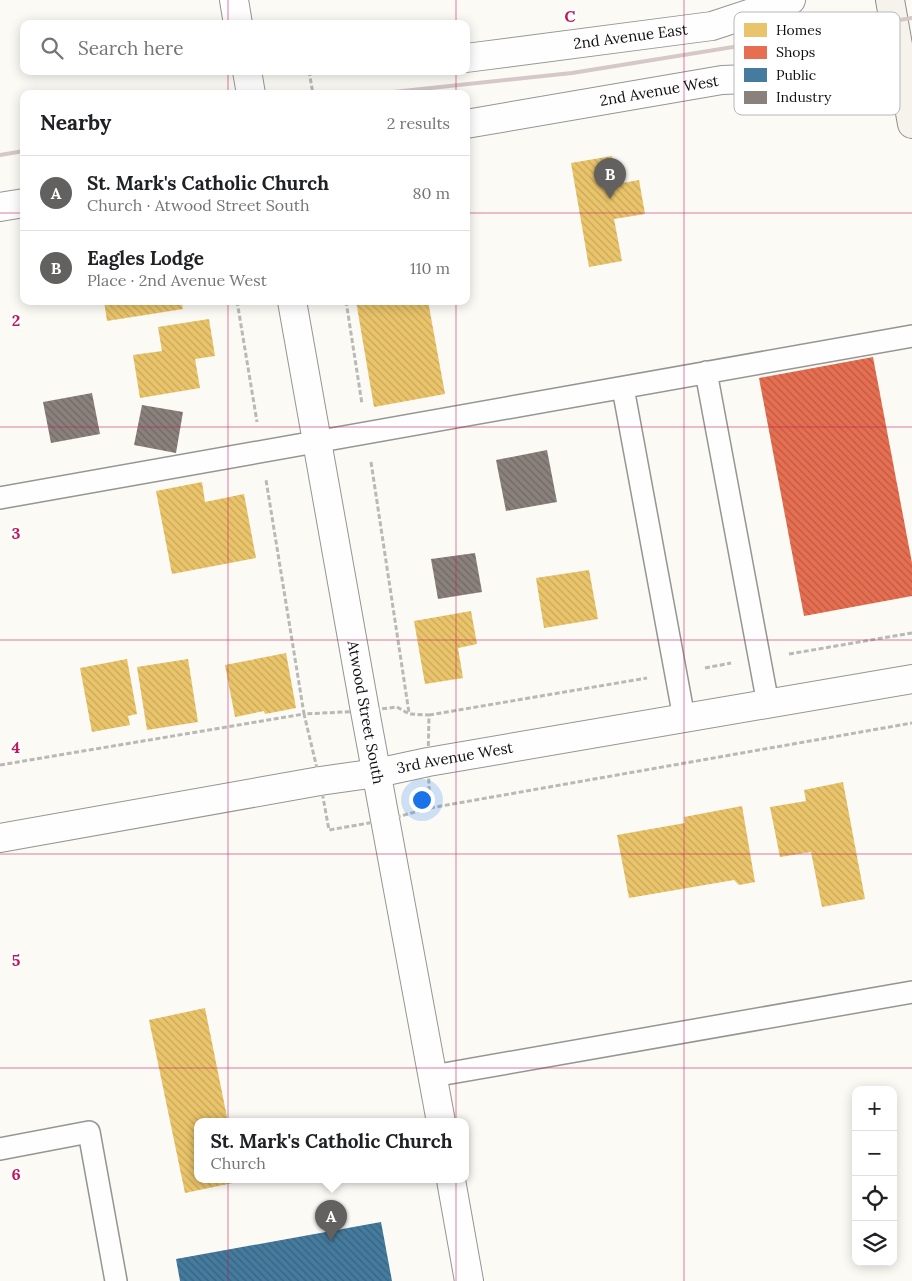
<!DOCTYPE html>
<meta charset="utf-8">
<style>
body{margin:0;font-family:Lora,serif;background:#f2f2f2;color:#202124}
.controls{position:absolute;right:15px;bottom:15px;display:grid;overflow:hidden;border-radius:10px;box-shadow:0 2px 12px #0003}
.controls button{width:45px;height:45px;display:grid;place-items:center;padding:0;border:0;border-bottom:1px solid #e0e0e0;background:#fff;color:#202124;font:25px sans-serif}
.you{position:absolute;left:421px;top:799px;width:18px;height:18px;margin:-12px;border:4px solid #fff;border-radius:50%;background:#1a73e8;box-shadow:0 0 0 8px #1a73e833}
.badge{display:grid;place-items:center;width:32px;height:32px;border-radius:50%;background:#626160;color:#fff;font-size:16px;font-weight:700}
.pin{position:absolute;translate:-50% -41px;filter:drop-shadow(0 1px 2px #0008)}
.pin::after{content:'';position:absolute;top:26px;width:18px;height:15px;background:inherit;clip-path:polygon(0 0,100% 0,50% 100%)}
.popup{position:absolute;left:194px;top:1118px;width:275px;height:65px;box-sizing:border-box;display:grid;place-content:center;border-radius:10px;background:#fff;filter:drop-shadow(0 1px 4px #0005);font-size:16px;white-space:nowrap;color:#757577}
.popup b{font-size:19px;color:#202124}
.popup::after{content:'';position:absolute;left:50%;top:100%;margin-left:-10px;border:10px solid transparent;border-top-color:#fff}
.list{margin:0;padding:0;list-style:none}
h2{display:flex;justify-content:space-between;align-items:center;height:65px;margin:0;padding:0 20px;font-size:21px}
h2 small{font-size:16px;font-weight:400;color:#757577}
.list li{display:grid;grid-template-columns:32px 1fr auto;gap:15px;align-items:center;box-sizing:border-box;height:75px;padding:0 20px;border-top:1px solid #e0e0e0}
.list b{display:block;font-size:19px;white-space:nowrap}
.list p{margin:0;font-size:16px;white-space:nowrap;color:#757577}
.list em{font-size:16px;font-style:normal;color:#757577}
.icon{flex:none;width:28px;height:28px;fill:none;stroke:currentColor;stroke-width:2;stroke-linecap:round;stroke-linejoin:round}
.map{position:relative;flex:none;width:912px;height:1281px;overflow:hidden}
.search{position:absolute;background:#fff;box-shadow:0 2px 12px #0003;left:20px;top:20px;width:450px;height:55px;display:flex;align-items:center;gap:12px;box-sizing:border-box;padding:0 18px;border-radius:10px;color:#757577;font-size:19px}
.panel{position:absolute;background:#fff;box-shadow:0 2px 12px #0003;left:20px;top:90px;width:450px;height:215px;border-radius:10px}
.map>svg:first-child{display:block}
.homes{fill:url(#homes-back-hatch)}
.shops{fill:url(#shops-back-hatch)}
.public{fill:url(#public-back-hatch)}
.industry{fill:url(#industry-back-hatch)}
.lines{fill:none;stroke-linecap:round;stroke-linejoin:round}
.lane-casing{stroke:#959593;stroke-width:24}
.street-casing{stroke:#959593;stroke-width:30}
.secondary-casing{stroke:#8c8b89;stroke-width:30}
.path{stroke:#b9b9b8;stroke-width:3;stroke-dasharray:5 2.5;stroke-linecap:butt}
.lane{stroke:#fefefe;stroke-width:21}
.street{stroke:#fefefe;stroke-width:28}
.secondary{stroke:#f5f3eb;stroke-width:28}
.rail{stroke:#d6c7c8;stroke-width:4}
.grid{fill:none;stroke:#c2185b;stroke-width:1;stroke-opacity:0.55}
.labels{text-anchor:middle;stroke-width:5;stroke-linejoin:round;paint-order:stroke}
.street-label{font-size:15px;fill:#0f0f0f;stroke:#fff}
.key{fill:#fff;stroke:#b7b7b7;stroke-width:1}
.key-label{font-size:14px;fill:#0f0f0f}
.grid-label{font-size:16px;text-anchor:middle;font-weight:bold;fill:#c2185b;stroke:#fff;stroke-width:5;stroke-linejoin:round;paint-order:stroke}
</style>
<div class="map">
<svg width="912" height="1281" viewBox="0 0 912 1281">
<defs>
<pattern id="homes-back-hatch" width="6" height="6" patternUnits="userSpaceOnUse" patternTransform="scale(1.25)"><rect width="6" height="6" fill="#e9c46a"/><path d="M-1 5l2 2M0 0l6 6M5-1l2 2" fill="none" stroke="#c7a75b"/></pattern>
<pattern id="shops-back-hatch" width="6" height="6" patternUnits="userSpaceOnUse" patternTransform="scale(1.25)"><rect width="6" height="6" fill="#e76f51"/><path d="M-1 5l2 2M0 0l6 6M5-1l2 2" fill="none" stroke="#ba5a42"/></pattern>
<pattern id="public-back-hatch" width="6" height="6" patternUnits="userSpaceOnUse" patternTransform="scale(1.25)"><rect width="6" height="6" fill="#457b9d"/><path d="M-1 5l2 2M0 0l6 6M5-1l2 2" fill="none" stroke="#38637e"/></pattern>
<pattern id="industry-back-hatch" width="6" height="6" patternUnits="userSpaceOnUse" patternTransform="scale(1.25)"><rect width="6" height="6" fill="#8a817c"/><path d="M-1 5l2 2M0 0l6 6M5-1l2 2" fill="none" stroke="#6f6864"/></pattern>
</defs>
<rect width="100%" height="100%" fill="#fbfaf5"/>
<path class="homes" d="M612,156l5,28 22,-4 6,34 -31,5 8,42 -33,6 -18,-104z
M104,301h77l2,8 -76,12z
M356,301h72l17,93 -71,13z
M209,319l6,37 -20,3 5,29 -60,10 -7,-43 29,-4 -4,-24z
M202,482l3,20 39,-8 12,64 -84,16 -16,-83z
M589,570l9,49 -54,9 -8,-50z
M471,611l6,33 -19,4 5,30 -38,6 -11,-63z
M286,653l10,55 -31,6 -1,-3 -29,6 -10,-52z
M127,659l10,55 -9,2 2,9 -38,7 -12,-64z
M188,659l10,63 -51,8 -10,-63z
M843,782l22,117 -43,8 -11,-55 -31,5 -10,-50 36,-6 -2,-11z
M742,806l13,76 -16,3 -5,-5 -105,18 -12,-63 68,-12 -1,-6z
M205,1008l23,114h-31v58l45,1 -57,12 -36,-173z"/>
<path class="shops" d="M873,357l39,206v33l-108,20 -45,-238z"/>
<path class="public" d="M381,1222l11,59h-212l-4,-22z"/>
<path class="industry" d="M92,393l8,41 -49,9 -8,-41z
M142,405l41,7 -7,41 -42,-8z
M547,450l10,52 -51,9 -10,-51z
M475,553l7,39 -44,7 -7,-40z"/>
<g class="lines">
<defs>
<path id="lane" d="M706,372l62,332
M623,388l61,330
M0,498l912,-162
M433,1076l479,-84
M0,1149l89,-17 27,149"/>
<g id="street">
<path d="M234,0l4,24"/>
<path id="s1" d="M466,58l246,-32 79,-26"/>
<path d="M247,71l4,23"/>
<path id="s2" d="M466,124l256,-44 83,-3 107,-16"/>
<path d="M0,207l24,-4"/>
<path id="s3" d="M292,301l73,410 76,411"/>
<path id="s4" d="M0,838l320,-57 57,-8 51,-11 484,-83"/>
<path d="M451,1180l18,101"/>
</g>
<path id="secondary" d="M890,0l22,124"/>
</defs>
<use href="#lane" class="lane-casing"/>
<use href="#street" class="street-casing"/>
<use href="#secondary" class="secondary-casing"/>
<path class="path" d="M309,71l4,23
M237,301l20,121
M346,301l16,103
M371,462l38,251
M789,654l123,-21
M705,668l26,-5
M397,707l12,7 20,1 -1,47 2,46 -44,12 -57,10 -9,-49 -16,-67 61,-3z
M429,715l218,-37
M0,765l304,-51 -38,-234
M430,808l482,-85"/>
<use href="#lane" class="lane"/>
<use href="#street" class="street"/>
<use href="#secondary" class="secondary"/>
<path class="rail" d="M375,94l197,-21 340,-55
M0,155l24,-4"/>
</g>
<path class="grid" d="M228,0v24M456,0v24M684,0v1281M228,71v23M456,71v23M0,213h24M466,213h446M228,301v980M456,301v980M0,427h912M0,640h912M0,854h912M0,1068h912"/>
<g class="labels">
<g class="street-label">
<text dy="5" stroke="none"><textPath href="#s1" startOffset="166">2nd Avenue East</textPath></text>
<text dy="5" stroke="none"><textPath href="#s2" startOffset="196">2nd Avenue West</textPath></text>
<text dy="5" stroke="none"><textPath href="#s3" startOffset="418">Atwood Street South</textPath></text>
<text dy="5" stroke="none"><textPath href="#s4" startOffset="462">3rd Avenue West</textPath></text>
</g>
</g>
<rect x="734" y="12" width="166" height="103" rx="8" class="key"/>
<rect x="744" y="23" width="23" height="14" fill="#e9c46a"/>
<rect x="744" y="46" width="23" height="13" fill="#e76f51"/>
<rect x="744" y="68" width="23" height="14" fill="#457b9d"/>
<rect x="744" y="91" width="23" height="13" fill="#8a817c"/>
<g class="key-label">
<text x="776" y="35">Homes</text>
<text x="776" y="57">Shops</text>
<text x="776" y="80">Public</text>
<text x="776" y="102">Industry</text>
</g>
<g class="grid-label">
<text x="570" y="22">C</text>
<text x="16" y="326">2</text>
<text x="16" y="539">3</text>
<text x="16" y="753">4</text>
<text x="16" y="966">5</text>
<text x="16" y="1180">6</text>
</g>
</svg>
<div class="controls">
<button>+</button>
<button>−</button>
<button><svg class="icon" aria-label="locate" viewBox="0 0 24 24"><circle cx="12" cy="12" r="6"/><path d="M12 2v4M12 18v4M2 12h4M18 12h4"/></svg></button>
<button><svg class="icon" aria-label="layers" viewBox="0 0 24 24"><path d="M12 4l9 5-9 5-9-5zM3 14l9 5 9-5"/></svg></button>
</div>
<div class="you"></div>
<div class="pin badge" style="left:331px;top:1241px">A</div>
<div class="popup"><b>St. Mark's Catholic Church</b>Church</div>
<div class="pin badge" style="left:610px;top:199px">B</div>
<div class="search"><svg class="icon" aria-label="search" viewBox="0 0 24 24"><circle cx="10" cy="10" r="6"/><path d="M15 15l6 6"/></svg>Search here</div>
<section class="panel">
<h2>Nearby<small>2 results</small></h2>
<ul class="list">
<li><span class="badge">A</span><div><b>St. Mark's Catholic Church</b><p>Church · Atwood Street South</p></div><em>80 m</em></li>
<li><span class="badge">B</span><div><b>Eagles Lodge</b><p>Place · 2nd Avenue West</p></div><em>110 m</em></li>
</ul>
</section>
</div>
